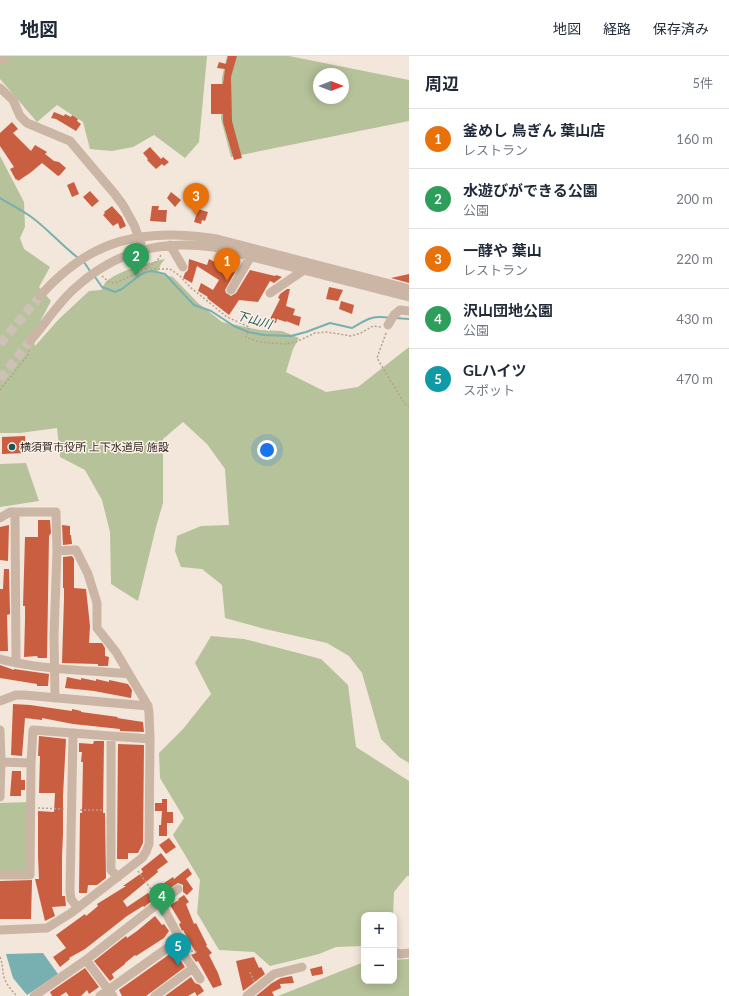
<!DOCTYPE html>
<html lang="ja">
<meta charset="utf-8">
<style>
body{margin:0;font-family:Lato,"Noto Sans JP",sans-serif;background:#f2f2f3;color:#1f2937}
.controls{position:absolute;right:12px;bottom:12px;display:grid;overflow:hidden;border-radius:8px;box-shadow:0 2px 10px #0003}
.controls button{width:36px;height:36px;display:grid;place-items:center;padding:0;border:0;border-bottom:1px solid #e0e1e3;background:#fff;color:#1f2937;font:20px sans-serif}
.compass{position:absolute;left:313px;top:12px;width:36px;height:36px;border-radius:50%;background:#fff;box-shadow:0 2px 10px #0003;rotate:90deg}
.you{position:absolute;left:267px;top:394px;width:14px;height:14px;margin:-10px;border:3px solid #fff;border-radius:50%;background:#1a73e8;box-shadow:0 0 0 6px #1a73e833}
.badge{display:grid;place-items:center;width:26px;height:26px;border-radius:50%;background:#1a73e8;color:#fff;font-size:13px;font-weight:700}
.pin{position:absolute;translate:-50% -33px;filter:drop-shadow(0 1px 2px #0008)}
.pin::after{content:'';position:absolute;top:21px;width:14px;height:12px;background:inherit;clip-path:polygon(0 0,100% 0,50% 100%)}
.list{margin:0;padding:0;list-style:none}
h2{display:flex;justify-content:space-between;align-items:center;height:52px;margin:0;padding:0 16px;font-size:17px}
h2 small{font-size:13px;font-weight:400;color:#747a83}
.list li{display:grid;grid-template-columns:26px 1fr auto;gap:12px;align-items:center;box-sizing:border-box;height:60px;padding:0 16px;border-top:1px solid #e0e1e3}
.list b{display:block;font-size:15px;white-space:nowrap}
.list p{margin:0;font-size:13px;white-space:nowrap;color:#747a83}
.list em{font-size:13px;font-style:normal;color:#747a83}
.map{position:relative;flex:none;width:409px;height:940px;overflow:hidden}
header{display:flex;align-items:center;gap:24px;box-sizing:border-box;height:56px;padding:0 20px;background:#fff;border-bottom:1px solid #e0e1e3}
header strong{font-size:19px}
nav{display:flex;gap:22px;margin-inline-start:auto;font-size:14px}
main{display:flex}
aside{flex:1;background:#fff}
.map>svg:first-child{display:block}
.green{fill:#b6c29a;fill-rule:evenodd}
.water{fill:#78b0b1}
.lines{fill:none;stroke-linecap:round;stroke-linejoin:round}
.stream{stroke:#78b0b1;stroke-width:2}
.building{fill:#ca5e40}
.minor-tunnel{stroke:#cdc1b6;stroke-width:9;stroke-dasharray:9 4.5;stroke-linecap:butt}
.path{stroke:#b7a090;stroke-width:1.5;stroke-dasharray:2 2;stroke-linecap:butt}
.minor{stroke:#cbb6a6;stroke-width:9}
.poi-dot{fill:#1b575a;stroke:#faf1e7;stroke-width:1.5}
.labels{text-anchor:middle;stroke-width:3;stroke-linejoin:round;paint-order:stroke}
.poi-label{font-size:11px;fill:#372b27;stroke:#faf1e7;text-anchor:start}
.water-label{font-size:12px;font-style:italic;fill:#1b575a;stroke:#faf1e7}
</style>
<header>
<strong>地図</strong>
<nav><a>地図</a><a>経路</a><a>保存済み</a></nav>
</header>
<main>
<div class="map">
<svg width="409" height="940" viewBox="0 0 409 940">
<rect width="100%" height="100%" fill="#f3e6da"/>
<path class="green" d="M7,0h200l-8,86 -14,16 -31,-23 -21,12 -21,4 -22,-2 -7,-27 -26,-17 -20,17 -37,-43v-14z
M227,0h62l120,24v41l-178,36 -10,-38 1,-42zM319,18h24v24h-24z
M0,100l24,46 1,25 -5,11 4,11 26,18 -11,20 12,14 -18,34 2,11 24,-27 30,-28 12,-1c2,-4 4,-8 7,-10 15,-11 40,-17 57,-21l-4,5 -4,9 16,4 25,26 24,19 38,8 22,1 17,7 -6,11 -7,23 40,20 32,-5 51,-40v416l-10,-6 -18,-18 -19,-66 -13,-17 -22,-13 -62,-14 -40,-11 -3,-33 -20,-16 -21,-2 -6,-16 2,-15 24,-10 28,-1 -4,-56 -18,-25 -24,-22 -20,17v64l-7,24 -18,74 -27,-17 -1,-52 -8,-32 -17,-30 -25,-13 -3,-29 -37,5h-20z
M26,407l13,38 -39,6v-43z
M211,580l33,3 77,20 27,26 8,62 53,34v95h-2l-13,16 -1,23h-29v31l-28,1 -17,7 -49,12 -16,-14 -35,-2 -22,-37 3,-33 -27,-45 11,-17 -24,-40 -1,-25 24,-24 28,-35 -16,-31z
M30,746v73h-30v-72z
M409,903v37h-131l86,-34v19h30v-21z"/>
<path class="water" d="M43,897l15,21 -31,21 -14,-17 -7,-24z"/>
<g class="lines">
<path class="stream" d="M0,142c10,6 20,11 30,18 17,12 30,28 47,41
M84,206l6,9
M95,221l7,10 13,5 7,-3 18,-14 6,-3 6,-1 13,3 29,31 17,6 23,15 14,6 16,3 27,1 15,-4 24,-9 22,5c15,-9 20,-13 38,-10
M396,262l13,1"/>
</g>
<path class="building" d="M228,0h9l-6,21 1,44 10,37 -8,2 -11,-38v-8h-12v-30h12l2,-15 -8,-1 2,-6 7,2z
M54,56l10,4 1,-2 6,3 1,-2 6,4 -1,2 4,3 -5,7 -20,-12 -5,-1z
M12,66l6,7 -5,4 18,18 4,-6 12,7 -2,2 9,7 5,1 7,6 -6,7 -2,1 -16,-13 -12,10 -12,8 -1,-2 -1,1 -6,-11 4,-2 -14,-21v-13z
M150,91l11,12 2,-2 6,5 -5,4 -2,-2 -6,5 -9,-9 1,-1 -5,-6z
M74,126l5,12 -7,3 -5,-12z
M90,135l9,10 -7,6 -9,-10z
M171,136l10,8 -6,7 -8,-9z
M112,150l10,11 4,9 -6,3 -2,-6 -5,3 -10,-11 2,-2 -1,-1z
M152,150h7l-1,4h9l-1,12 -16,-1z
M198,153l10,3 -3,9 -3,-1 -1,4 -7,-2z
M189,203l18,6 2,-6 18,9 2,-3 9,2 -13,23 1,3 5,3 5,-3 14,-23 25,6 1,-1 6,2 -8,6 -4,-2 -12,21 -19,-2 -10,15 -22,-17 1,-1 -10,-6 3,-8 12,7 6,-10 -22,-14 -5,17 -9,-5 2,-5 3,-3z
M409,218v9l-18,-5z
M329,231l14,3 -5,11 -12,-2z
M287,233h3l-4,17 9,3 -2,6 8,2 -2,9 -13,-5v1l-9,-3 -1,4 -7,-2 11,-22 -2,-1 2,-4z
M341,245l13,4 -2,9 -13,-5z
M25,380l1,17 -24,1v-17z
M38,464h12l1,13 -2,3 -2,122h-9l-1,-2 -13,1 1,-37v-14h-2l2,-69h13z
M9,469l-1,36 -8,-1v-33z
M62,469l8,1v9h1l1,9 -9,1z
M63,501l9,-1 2,3v29l12,1 4,37 -1,17h13l3,5v8l4,1 -1,9h-10v-2l-36,-1 2,-64v-11h-1z
M4,513h5l1,45 -3,1 1,36h-8v-62h3z
M0,609l14,5v-1l35,5 -1,12h-11v-2l-37,-6z
M67,621l14,3v-2l15,3v-2l13,3v-2l19,4 4,6 -1,8 -37,-7 -29,-3z
M13,648l17,1 42,6v-2l9,2v1l37,5 -1,1 26,4 1,10 -24,-1v-2l-47,-5 -31,-6v2l-17,-2 -3,38 -11,-1z
M39,680l27,3 -3,57v37l-1,24v39h3l1,10 -14,1 3,9 -10,5 -10,-42h4l-1,-23v-45l16,1 1,-19h-16l1,-37h-2z
M94,685h10l-1,72h2l1,65 -9,7h-9l-1,8h-8l1,-80h2l1,-51h-2l1,-10h-3v-9l14,1z
M118,688l26,1 -1,98 -5,10h-10v6h-11z
M12,715h9v9h4v10h-4v6h-11z
M162,743h5v13h6v11h-6v13h-8v-11h2l1,-14h-7v-8h7z
M169,782l7,9 -10,7 -7,-9z
M161,797l7,9 -11,8 1,2 -35,29 4,6 21,-14 5,7 -9,7 -1,-1 -16,10 -42,33 -16,9 1,1 -10,8 -7,-10 13,-9 -10,-13 29,-21 1,2 12,-10 -1,-2 29,-18h-3l20,-14 -2,-3z
M188,812l4,6 -6,5 7,10 -6,6 -4,-3v-7l-5,-2 -16,10 -4,-6 15,-10 1,2z
M32,824l-1,39h-31v-38z
M184,839l5,7 -3,2 8,20 2,-1 11,22 -1,1 6,7 -3,2 9,18 4,12 -9,3 -15,-27 -2,1 -5,-7 5,-2 -13,-23 -1,1 -3,-7 2,-1 -11,-18 9,-5 -1,-1z
M155,860l7,9 2,-1 5,7 -5,7 -28,18 -1,-1 -10,8v1l-13,10 2,4 -4,3 -16,-20 32,-25 1,2 10,-7z
M174,895l11,16 -39,29h-24l-3,-6z
M254,901l5,11 2,-1 4,7 -22,17 -7,-30z
M322,910l1,8 -11,2 -2,-7z
M85,912l14,19 -10,7 -2,-4 -6,6h-12l-3,-4 -6,4h-8l-2,-4z
M292,920l2,7 -14,1 1,4 -9,4 2,4h-18l16,-13 9,-5z
M191,921l4,6 5,2 4,6 -7,5 -2,-4 -7,4h-23z"/>
<g class="lines">
<path class="minor-tunnel" d="M0,288l40,-48
M0,323l30,-38"/>
<path class="path" d="M146,213h24l10,7 10,11 37,30 22,10 -3,10 13,5 26,2 11,-2 19,-9 12,-1 24,4 10,-3 12,-7 8,1
M102,220l7,6 6,1 31,-14 11,-8 4,-6
M386,277l-9,25 27,45 5,4
M0,334l28,-35 1,-6
M38,752l27,1
M80,754h23
M138,815l18,25
M191,895l7,1
M0,901c3,7 2,13 4,20 2,7 8,14 13,19
M250,916l4,9"/>
<path class="minor" d="M0,4l4,-1 2,-3
M0,32l13,12 7,16 7,7 43,18 44,52 9,12 11,20 7,18
M170,189l13,22
M231,234l20,-34
M270,237l34,-23
M40,240c50,-57 103,-69 177,-57l192,50
M388,269l6,-10 6,-5 9,1
M30,285c15,-17 28,-38 45,-53 41,-37 85,-48 138,-41l196,50
M15,456l1,151
M0,462l10,-6h46l1,39 -3,85 1,62
M57,495l19,-1 12,24 9,29v25l19,24 32,54
M0,603c42,11 86,11 129,15
M0,645l16,-6h8l124,11 1,7 1,26 -1,105 -3,8 -4,6 -71,55 -24,15 -47,2
M0,674l1,32 -1,35
M73,677l-3,158 1,8 7,9
M111,681v133l7,7
M0,706l31,1 -1,112h-30
M31,707l2,-33 117,9
M160,846l18,-13
M394,896l6,2 9,-1
M86,904l27,36
M193,912l7,11
M34,940l52,-36 74,-58 20,37 -80,57
M155,940l38,-28 -18,-26
M247,940l27,-22 28,-7"/>
</g>
<circle class="poi-dot" cx="12" cy="391" r="4"/>
<g class="labels">
<g class="poi-label">
<text x="20" y="395">横須賀市役所 上下水道局 施設</text>
</g>
<g class="water-label">
<text transform="translate(254 264) rotate(16)" y="4">下山川</text>
</g>
</g>
</svg>
<div class="controls">
<button>+</button>
<button>−</button>
</div>
<svg class="compass" viewBox="-18 -18 36 36"><path d="M0-13l5 13h-10z" fill="#e53935"/><path d="M0 13l5-13h-10z" fill="#747a83"/></svg>
<div class="you"></div>
<div class="pin badge" style="left:227px;top:225px;background:#e8710a">1</div>
<div class="pin badge" style="left:136px;top:220px;background:#2e9e5b">2</div>
<div class="pin badge" style="left:196px;top:160px;background:#e8710a">3</div>
<div class="pin badge" style="left:162px;top:860px;background:#2e9e5b">4</div>
<div class="pin badge" style="left:178px;top:910px;background:#0f9aa8">5</div>
</div>
<aside>
<h2>周辺<small>5件</small></h2>
<ul class="list">
<li><span class="badge" style="background:#e8710a">1</span><div><b>釜めし 鳥ぎん 葉山店</b><p>レストラン</p></div><em>160 m</em></li>
<li><span class="badge" style="background:#2e9e5b">2</span><div><b>水遊びができる公園</b><p>公園</p></div><em>200 m</em></li>
<li><span class="badge" style="background:#e8710a">3</span><div><b>一酵や 葉山</b><p>レストラン</p></div><em>220 m</em></li>
<li><span class="badge" style="background:#2e9e5b">4</span><div><b>沢山団地公園</b><p>公園</p></div><em>430 m</em></li>
<li><span class="badge" style="background:#0f9aa8">5</span><div><b>GLハイツ</b><p>スポット</p></div><em>470 m</em></li>
</ul>
</aside>
</main>
